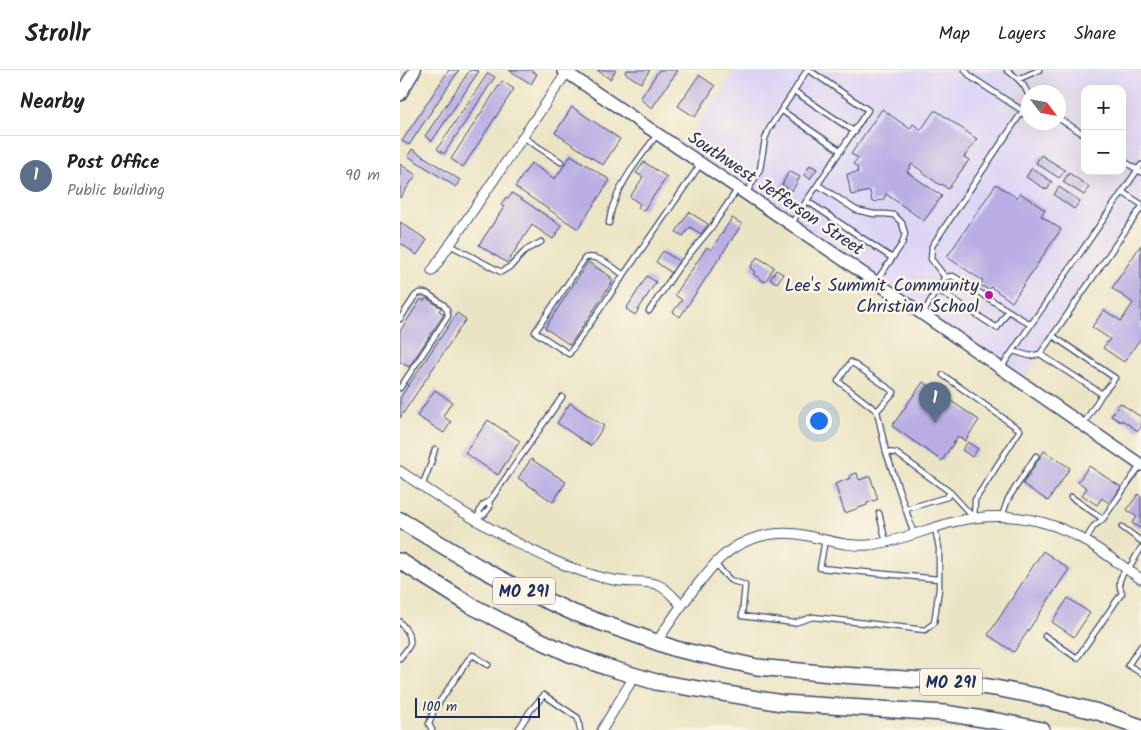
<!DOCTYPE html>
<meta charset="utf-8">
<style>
body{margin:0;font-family:Kalam,sans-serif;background:#f2f2f2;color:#222}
.controls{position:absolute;right:15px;top:15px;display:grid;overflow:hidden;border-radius:10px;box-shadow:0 5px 20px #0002}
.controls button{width:45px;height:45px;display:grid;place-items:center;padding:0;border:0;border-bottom:1px solid #e0e0e0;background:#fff;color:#222;font:25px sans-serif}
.compass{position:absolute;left:621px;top:15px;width:45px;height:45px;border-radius:50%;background:#fff;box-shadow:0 5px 20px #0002;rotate:122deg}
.scale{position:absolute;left:15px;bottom:12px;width:125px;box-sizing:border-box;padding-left:5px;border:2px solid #1b2f5e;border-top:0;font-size:14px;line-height:18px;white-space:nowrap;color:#1b2f5e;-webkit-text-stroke:4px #fcf5e5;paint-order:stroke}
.you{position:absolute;left:418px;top:350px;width:18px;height:18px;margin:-12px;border:4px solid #fff;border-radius:50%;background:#1a73e8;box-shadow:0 0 0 8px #1a73e833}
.badge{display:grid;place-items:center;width:32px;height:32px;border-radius:50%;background:#0b8043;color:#fff;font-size:16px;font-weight:700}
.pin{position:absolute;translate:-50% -41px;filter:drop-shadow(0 1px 2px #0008)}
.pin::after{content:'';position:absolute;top:26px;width:18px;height:15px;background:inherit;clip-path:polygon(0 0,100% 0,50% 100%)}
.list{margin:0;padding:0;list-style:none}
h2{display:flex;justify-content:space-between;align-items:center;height:65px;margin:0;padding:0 20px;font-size:21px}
h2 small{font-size:16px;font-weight:400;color:#767676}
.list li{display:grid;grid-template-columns:32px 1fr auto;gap:15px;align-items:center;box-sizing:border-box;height:80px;padding:0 20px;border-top:1px solid #e0e0e0}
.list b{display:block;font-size:19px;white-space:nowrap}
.list p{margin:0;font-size:16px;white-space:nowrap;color:#767676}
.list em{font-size:16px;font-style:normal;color:#767676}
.map{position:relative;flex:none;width:741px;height:660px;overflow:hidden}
header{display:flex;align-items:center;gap:30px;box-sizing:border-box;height:70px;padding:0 25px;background:#fff;border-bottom:1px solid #e0e0e0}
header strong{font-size:24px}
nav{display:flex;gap:28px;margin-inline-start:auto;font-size:18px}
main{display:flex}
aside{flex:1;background:#fff}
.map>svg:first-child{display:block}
.built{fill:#ded5f5;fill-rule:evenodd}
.building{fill:#b9ade4}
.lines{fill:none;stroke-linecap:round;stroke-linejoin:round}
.lane-casing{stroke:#3a4a6d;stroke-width:7}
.street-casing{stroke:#3a4a6d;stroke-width:11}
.secondary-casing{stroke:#3a4a6d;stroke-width:14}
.highway-casing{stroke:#3a4a6d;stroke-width:18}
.lane{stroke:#fff;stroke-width:4.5}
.street{stroke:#fff;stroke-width:9}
.secondary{stroke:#fff;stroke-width:11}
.highway{stroke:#fff;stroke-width:15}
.poi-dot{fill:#b5179e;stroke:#fcf5e5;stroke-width:2}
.labels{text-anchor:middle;stroke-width:5;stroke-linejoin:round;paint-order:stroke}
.shield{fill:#fcf5e5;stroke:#5e6a86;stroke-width:1}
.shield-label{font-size:16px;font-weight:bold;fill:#1b2f5e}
.street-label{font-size:18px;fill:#1b2f5e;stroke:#fcf5e5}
.poi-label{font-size:18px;fill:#1b2f5e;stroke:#fcf5e5;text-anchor:end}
</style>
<header>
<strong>Strollr</strong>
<nav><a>Map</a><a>Layers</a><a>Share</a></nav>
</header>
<main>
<aside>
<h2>Nearby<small></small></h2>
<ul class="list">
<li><span class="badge" style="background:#5c6f8a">1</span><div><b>Post Office</b><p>Public building</p></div><em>90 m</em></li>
</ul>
</aside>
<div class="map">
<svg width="741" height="660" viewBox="0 0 741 660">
<rect width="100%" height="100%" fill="#fcf5e5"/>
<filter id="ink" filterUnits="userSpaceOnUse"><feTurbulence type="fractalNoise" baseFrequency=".02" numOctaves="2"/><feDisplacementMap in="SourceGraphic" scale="10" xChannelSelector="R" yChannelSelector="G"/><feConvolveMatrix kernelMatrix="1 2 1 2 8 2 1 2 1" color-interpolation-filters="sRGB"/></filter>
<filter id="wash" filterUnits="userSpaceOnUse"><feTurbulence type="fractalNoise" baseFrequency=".0096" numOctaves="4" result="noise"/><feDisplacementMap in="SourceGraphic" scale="20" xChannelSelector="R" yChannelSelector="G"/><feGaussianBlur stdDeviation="1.12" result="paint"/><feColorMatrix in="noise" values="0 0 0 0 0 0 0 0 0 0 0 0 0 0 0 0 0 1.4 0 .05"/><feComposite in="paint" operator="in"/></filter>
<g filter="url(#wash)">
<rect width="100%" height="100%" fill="#ebe4c4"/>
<path class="built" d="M335,0h406v138l-120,174 -337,-237zM685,19h37v82h-37zM628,22h30v30h-30z"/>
<g id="blocks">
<path class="building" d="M49,0h10l-50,75 -7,-4z
M70,0l9,1 -47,70 -7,-5z
M109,0h22l6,4 -6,10z
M197,0h19l-6,9z
M227,0h23l-9,13 -16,-10z
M259,0h19l-26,38 -12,-9z
M88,3l7,4 -51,77 -7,-5z
M299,5l16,11 -20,31 -17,-11z
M102,11l12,8 -51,78 -12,-8z
M172,37l48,32 -17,26 -48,-32z
M482,39l28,20 3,-5 8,6 13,-19h3l40,28 -13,18 5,3 -21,29 -6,-5 -2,1 -17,-12 -1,-2 -10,-7 -5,8 35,24 -18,25 -38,-27 -3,6 -11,2 -2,-11 -19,4 -4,-21 11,-2 -1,-5 -4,-3 5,-6 -7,-4z
M12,79l48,31 -4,7 -48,-31z
M171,85l39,25 -32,49 -63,-42 16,-24 24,16z
M641,85l24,15 -6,8 -23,-15z
M244,92l23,15 -24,34 -5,-3 2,-4 -10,-7 13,-20 -7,-4z
M0,94l16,11 -16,23z
M410,95l7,4 -7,10 -6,-4z
M632,98l20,14 -5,8 -21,-13z
M389,101l11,6 -8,14 -10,-6z
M669,103l20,14 -5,8 -21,-13z
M596,114l21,14 3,-5 25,17 -4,6 20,13 -49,73 -21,-15 -2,3 -9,-5 3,-4 -36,-24z
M378,117l11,7 -2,1 5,3 -2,2 -14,-9z
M659,117l21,14 -6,8 -20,-14z
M112,123l50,33 -9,13 -21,-14 -25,38 -28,-18 25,-38 -3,-2 5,-8 2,2z
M289,142l19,12 -7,10 -11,-7 -7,9 -7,-4z
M332,148l10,6 -62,93 -7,-5 9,-12 -7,-5 32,-48 4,3z
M0,152l27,18 -10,15 -17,-12z
M741,175v93l-17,24 -21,-14 7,-9 -18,-12 12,-17 17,11 12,-18 -21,-15z
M263,181l16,10 -7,12 -16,-11z
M357,187l17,10 -9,15 -12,-8 2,-2 -5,-4z
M188,192l23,15 -1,2 3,2 -43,64 -25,-17z
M376,200l7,4 -6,9 -7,-4z
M247,206l9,6 -21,33 -9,-6z
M26,228l15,10 -2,3 5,3 -35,53 -9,-5v-31l21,-32 3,2z
M57,243l9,6 -66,99v-20z
M523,312l56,38 -14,21 -7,-5 -16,25 -50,-35z
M35,320l17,12 -9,14 8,6 -7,11 -27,-17z
M170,333l34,23 -13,20 -34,-23z
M720,333l21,14v10l-3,4 -16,-11 -1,2 -10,-6z
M88,350l32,21 -22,34 -33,-22z
M568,372l10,7 -6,8 -10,-7z
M644,381l26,17 -22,33 -25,-17z
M131,389l35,23 -13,20 -35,-24z
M689,396l32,21 -11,17 -8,-6 -5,7 -15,-10 5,-7 -9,-6z
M457,403l2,7 11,-4 8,23 -11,4v2l-22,8 -10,-29 16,-6 -1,-3z
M738,424l3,3v32l-9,-6 5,-6 -10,-7z
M643,481l26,18 -55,83 -26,-17z
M668,528l22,15 -16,24 -22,-15z"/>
</g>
</g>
<g filter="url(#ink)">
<use href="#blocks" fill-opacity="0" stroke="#3a4a6d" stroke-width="1"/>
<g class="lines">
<defs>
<path id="lane" d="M565,0l6,7 52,34
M607,0c9,7 17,13 21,24
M619,9l20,-9
M394,21l13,-21
M381,40l60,41
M658,48l27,17
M123,67l38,25
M722,90l19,12
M418,115l38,25 18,4h11l9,1 8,8 3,11 -3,10 -25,36
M722,122l19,12
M346,124l14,-25 5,-30 4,-10 25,-38 61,41
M407,131l85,57
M209,153c1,-7 2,-14 5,-20 9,-25 27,-47 43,-68
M391,154l77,-114 -59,-40
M50,175l51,27 10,-6 15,-16 15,-8
M224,205c-11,-7 -25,-21 -39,-17l-50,74 34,22c44,-63 87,-126 131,-189
M545,207l-14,-18 1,-13 96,-143
M545,207l8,-1 78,49
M537,219l8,-12
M249,241l30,-44 32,-39 26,-38
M523,244l14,-25 60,39 11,-17
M0,249l15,-23 4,-3h5l4,1 16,11 3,5 1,6 -48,72
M653,266l62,42 -3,4 -10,12
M613,281l17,5 10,-2 101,-146
M640,284l62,40 -19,31
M601,298l140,-203
M543,305l77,55 -45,70 -1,18
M477,341l17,-19 -43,-30 -13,19 39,30 9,41 28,82
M486,382l10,1 54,39 24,26
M22,416l9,-23 4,-14
M671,427l32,22 -9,7 -9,15
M89,432l73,-105
M506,439l41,-12 3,-5
M479,443l7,29
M602,446l6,-17 28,-43
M703,449l37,-53
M76,450c5,-7 2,-15 13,-18l1,5 -6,8 -5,1
M722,457l19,14
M425,470l-5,28 119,11
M315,494l15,16 15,5 -3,31 52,7 19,-6 112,13 9,-7 5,-34v-41l-4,-20
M728,500l13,-22
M0,552c5,6 12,14 10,22 -2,5 -7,10 -10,14
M645,566l32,22 45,-65c-5,-11 -2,-15 4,-24
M741,576l-13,19 13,8
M32,660l-3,-6 5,-14 34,-50 5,-5 15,10
M118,660l12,-19 14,-16 34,23 2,12"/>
<path id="street" d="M32,201l135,-199
M0,401c49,34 100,66 155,90 21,9 43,17 65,20 13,2 26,-1 38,4 10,4 16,13 23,20
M256,573c13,-20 27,-40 42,-59 8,-9 15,-20 25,-28 20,-18 48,-25 74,-22 27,4 52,15 79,10 26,-4 51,-15 77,-22 45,-11 91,-6 131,18 20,12 38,26 57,39
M202,660l33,-55"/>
<path id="secondary" d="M163,0l313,212 265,183
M0,25l15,-25"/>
<path id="highway" d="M0,450l77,46 35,19 62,28 102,36 81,18 85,8 111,7 42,6 42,8 29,8 32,8 43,15
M0,491l72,45 52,27 46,21 36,13 50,15 126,21 162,10 59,9 39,8"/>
</defs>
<use href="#lane" class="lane-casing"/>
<use href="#street" class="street-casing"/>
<use href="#secondary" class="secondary-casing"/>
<use href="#highway" class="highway-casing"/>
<use href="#lane" class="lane"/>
<use href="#street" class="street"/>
<use href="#secondary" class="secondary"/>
<use href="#highway" class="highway"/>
</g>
</g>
<circle class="poi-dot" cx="589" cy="225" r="5"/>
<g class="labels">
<g class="shield">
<rect x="93" y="507.5" width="62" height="27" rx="4"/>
<rect x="520" y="598.5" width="62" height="27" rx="4"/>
</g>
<g class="shield-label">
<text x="124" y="527">MO 291</text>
<text x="551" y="618">MO 291</text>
</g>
<g class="street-label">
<text transform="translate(376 123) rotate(34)" y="6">Southwest Jefferson Street</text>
</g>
<g class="poi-label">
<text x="579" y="221">Lee's Summit Community<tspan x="579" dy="21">Christian School</tspan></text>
</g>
</g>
</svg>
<div class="controls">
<button>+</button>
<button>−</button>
</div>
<svg class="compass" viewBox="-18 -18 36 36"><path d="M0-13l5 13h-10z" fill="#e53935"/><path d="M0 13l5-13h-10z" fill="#767676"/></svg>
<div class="scale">100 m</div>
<div class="you"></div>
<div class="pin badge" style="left:535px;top:353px;background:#5c6f8a">1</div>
</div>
</main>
